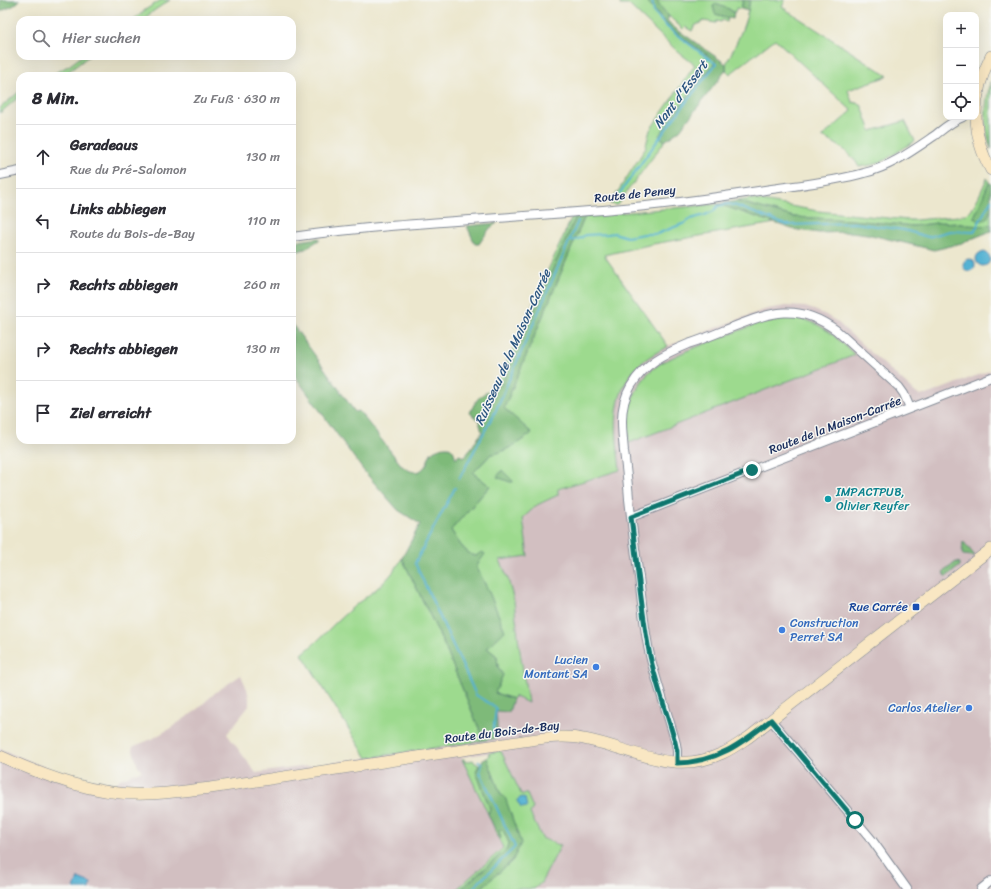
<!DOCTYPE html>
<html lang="de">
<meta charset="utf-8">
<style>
body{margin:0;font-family:Sriracha,sans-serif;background:#f2f2f3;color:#2b2b33}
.controls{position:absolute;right:12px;top:12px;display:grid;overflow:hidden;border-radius:8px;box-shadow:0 4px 16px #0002}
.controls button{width:36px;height:36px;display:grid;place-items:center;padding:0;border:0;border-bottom:1px solid #e1e1e2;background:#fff;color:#2b2b33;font:20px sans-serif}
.stop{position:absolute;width:12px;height:12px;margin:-9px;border:3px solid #0f766e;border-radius:50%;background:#fff}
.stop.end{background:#0f766e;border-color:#fff;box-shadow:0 1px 4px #0008}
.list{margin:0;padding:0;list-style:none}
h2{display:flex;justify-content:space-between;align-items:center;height:52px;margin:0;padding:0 16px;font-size:17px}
h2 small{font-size:13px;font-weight:400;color:#7c7c81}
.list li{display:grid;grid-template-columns:26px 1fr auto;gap:12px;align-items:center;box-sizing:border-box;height:64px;padding:0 16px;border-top:1px solid #e1e1e2}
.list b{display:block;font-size:15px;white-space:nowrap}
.list p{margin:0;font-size:13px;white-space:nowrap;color:#7c7c81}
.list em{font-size:13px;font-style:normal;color:#7c7c81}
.icon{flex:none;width:22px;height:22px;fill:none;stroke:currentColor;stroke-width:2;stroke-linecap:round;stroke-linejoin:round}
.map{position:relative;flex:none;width:991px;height:889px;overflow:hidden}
.search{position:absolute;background:#fff;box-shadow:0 4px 16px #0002;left:16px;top:16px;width:280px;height:44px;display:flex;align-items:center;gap:10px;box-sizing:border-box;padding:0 14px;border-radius:12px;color:#7c7c81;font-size:15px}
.panel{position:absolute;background:#fff;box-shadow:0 4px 16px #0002;left:16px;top:72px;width:280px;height:372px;border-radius:12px}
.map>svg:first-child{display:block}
.industrial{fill:#d2bfc1}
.green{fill:#9dda8e;stroke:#5c8476}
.forest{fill:#7eba79;stroke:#4c746c}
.water{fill:#55b2d3;stroke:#387098}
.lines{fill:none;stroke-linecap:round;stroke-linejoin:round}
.stream{stroke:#55b2d3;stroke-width:2}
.minor-casing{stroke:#848b96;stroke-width:10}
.secondary-casing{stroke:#848b96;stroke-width:12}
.minor{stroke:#fff;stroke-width:8}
.secondary{stroke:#f9e7c3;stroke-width:11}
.route{stroke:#0f766e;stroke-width:5}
.culture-dot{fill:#0f9aa8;stroke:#f6f6f2;stroke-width:1.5}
.transit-dot{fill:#1a4fb4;stroke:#f6f6f2;stroke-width:1.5}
.shop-dot{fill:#3f7fe0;stroke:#f6f6f2;stroke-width:1.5}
.labels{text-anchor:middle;stroke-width:3;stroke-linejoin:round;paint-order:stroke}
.street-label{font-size:12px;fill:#1b2f5e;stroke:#f6f6f2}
.culture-label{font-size:12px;fill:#0d838f;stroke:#f6f6f2;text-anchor:start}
.transit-label{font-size:12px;fill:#164399;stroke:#f6f6f2;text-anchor:end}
.shop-label{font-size:12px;fill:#366cbe;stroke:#f6f6f2;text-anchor:end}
.water-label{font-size:13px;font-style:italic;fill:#2c5681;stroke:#f6f6f2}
</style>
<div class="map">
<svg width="991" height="889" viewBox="0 0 991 889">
<rect width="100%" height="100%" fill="#f6f6f2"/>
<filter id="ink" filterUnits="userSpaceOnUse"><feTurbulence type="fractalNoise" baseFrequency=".025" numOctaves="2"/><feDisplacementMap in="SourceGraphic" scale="8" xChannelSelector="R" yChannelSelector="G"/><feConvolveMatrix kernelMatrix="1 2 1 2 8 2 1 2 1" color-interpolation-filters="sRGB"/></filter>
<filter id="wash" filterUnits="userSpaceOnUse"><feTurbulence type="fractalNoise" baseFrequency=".012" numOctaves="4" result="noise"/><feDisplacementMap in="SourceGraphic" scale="16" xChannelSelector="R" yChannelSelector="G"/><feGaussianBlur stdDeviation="0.9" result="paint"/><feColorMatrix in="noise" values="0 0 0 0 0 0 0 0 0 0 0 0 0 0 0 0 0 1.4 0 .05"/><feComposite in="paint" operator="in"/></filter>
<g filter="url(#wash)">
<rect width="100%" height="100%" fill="#ece7ce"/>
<path class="industrial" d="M786,306l19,1 9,3 10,4 12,7 81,73 4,1h5l65,-25v519h-457l7,-6 20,-38 -19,-7 -41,-87 -40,6 42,90 -46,42h-457v-140l49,20 39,13 26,5 6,-8 15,-6 7,-2 -5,-7 -5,-17 20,-8 17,-10 25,-17 22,-20 25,-17 6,14 2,9v8l-22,28 29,39 111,-15 130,-20 -1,-27 13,1 5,-16 14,7 -14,-102 -6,-22 -8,-19 28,-4 -5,-38 14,-13 21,-10v-5l62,-20 -4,-33v-14l2,-20 4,-12 4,-9 13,-17 8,-7 21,-12 90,-34 9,-3z"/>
<path class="green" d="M161,0h9l-15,10 -13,10h-9l12,-10z
M621,0h26l1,3 4,5 19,21 11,8 34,24 -10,12 -47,63 6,5 -48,64 -7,-1 35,-55 5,-19 45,-65 -18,-14 -48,-46h-9z
M657,0h86l-2,9 -5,-1 -1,5 -6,-4 -16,-3 3,8 12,4 -1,4 -5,-2 -1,2 -4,-1 -1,2 -12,-2 -10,5 -2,5 -7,-4 -2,2c-10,-9 -20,-17 -26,-29z
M750,0h35l-3,7 106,69 -40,14 4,12 9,2 10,27 34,-10 10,20 -30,19 -9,4 -17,3c-7,-14 -23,-24 -37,-30l30,-26 -77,-72 -45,35 -4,-4v-6c10,-20 21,-41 24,-64z
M82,56h7l-17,13 -12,7h-11l21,-11z
M991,81v68c-7,-22 -7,-46 0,-68z
M20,91v5l-20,17v-5z
M987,178l2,4 -14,35 12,2 4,-10v16l-13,1 -34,-4 -31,4 -62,-6 -57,-3 -58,-16 15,-2 67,12 90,9h8l42,-4c4,-1 7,-1 10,-3 7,-6 15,-26 19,-35z
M718,204l57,19 -122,21 -49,11 64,91c-10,6 -21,11 -29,19 -30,30 -23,68 -19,105l-62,19v6l-21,10 -14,13 5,38 -28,4 8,19 6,22 5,43 9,59 -14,-7 -1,3 -18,-6 7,-18 -4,-8 -1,-11 -10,-8 2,-56 -12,-24 -1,-12c-12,-2 -19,-17 -25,-26l39,-44 -17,-13 18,-19 12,-3 28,-18 -27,-25 81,-192z
M576,216l-75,169 -6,3 77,-171z
M786,318c5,0 10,0 15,1 22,4 39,22 54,36l-226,88 -1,-17 1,-16 4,-13 7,-13 9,-12 12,-9 25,-12 81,-31z
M402,558l40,82 39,93v8l-114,17 -65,-104c16,-12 28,-27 43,-40 21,-19 43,-29 57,-56z
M501,751l20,43h6l6,14 -3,5 12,25 14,6 5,1 -20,38 -7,6h-54l33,-29 -12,-65 -14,-36h-3l4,-2 2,-2 -2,-2z
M462,759h2l1,3 8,-2 2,3 4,2 -3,6 14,38 -2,5z
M499,830h4l6,13 -1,5 -47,41h-4l46,-41 -4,-9 2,-1z"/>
<path class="forest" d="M0,0h20c-7,8 -12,7 -20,12z
M647,0h10l4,8 8,9 -2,3 5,6 54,38v6l-46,60 -15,11 -6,-5 27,-38 30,-37 -34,-24 -11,-8 -19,-21 -4,-5z
M743,0h7l-2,11 -7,-2z
M716,4l13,5 5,4 -1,6 -18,-5 -2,-8z
M989,182l2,2v25l-4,10 -8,2 -5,-4z
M736,201l58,16 57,3 62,6 31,-4 34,4 13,-1v6l-32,13 -25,6 -67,-16 -16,-2 -32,1 -27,-4 -74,-25z
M576,216h9l-81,192 28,25c-9,7 -31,22 -41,21l-18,19 17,13 -39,44c6,9 13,24 25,26l4,-3 2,-1 3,2 -8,11v3l12,24 16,39 -18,17 10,8 1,11 5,8 -8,18 18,6 -4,13 -13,-1 2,27 -17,3v-8l-39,-93 -40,-82 18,-34 -22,-14 -35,-40 -71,-98v-48l25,34 38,54 4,-1 43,55c8,6 17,10 24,-1 2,-4 3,-8 5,-12 3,-4 16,-8 20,-5 3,2 4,8 5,11l3,-4 6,2 17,-25 -3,-11 -9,-8c8,-19 13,-19 31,-28z
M497,223l-7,5 -11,16h-4l-8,-18z
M319,238v2l-14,9 -13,4v-11z
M502,470l11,11v1h-3l-13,-5z
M963,541l12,15h-3l-9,-1 -1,-1z
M956,562l4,1v3l-14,11 -3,-5z
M487,758l14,37 4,2 16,46 -8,17 -33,29h-19l47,-41 1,-5 -6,-13h-4l2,8 -2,1 -11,-25 2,-5 -14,-38 8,-12z"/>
<path class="water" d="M976 259a7 7 0 1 1 14 0a7 7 0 1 1-14 0Z
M963 265a6 6 0 1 1 12 0a6 6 0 1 1-12 0Z
M522,797l3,1 2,9 -6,1 -4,-7 1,-2z
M78,878l13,5 -1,6h-16z"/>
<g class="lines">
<path class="stream" d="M620,193c31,-44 62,-87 96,-129l-35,-26 -14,-11 -13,-14 -2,-13
M569,241l6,-1 6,-2 4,-3 23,-1 6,-1 13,4 17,-3h13l28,-11 6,-4 14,-4 9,-4 4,-5 9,-2 7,1 52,20 69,-2 49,7 24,7 22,-6 24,1 17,-32
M459,479l37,-69 82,-189
M455,488l-40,75 61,132 20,13 -3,25
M472,889l43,-42 -35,-75 2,-8 -4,-3"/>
</g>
</g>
<g filter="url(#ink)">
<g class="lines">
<defs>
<path id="minor" d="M0,175l20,-4
M292,237c106,-15 214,-18 321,-28 51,-4 101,-11 152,-19 33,-5 67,-8 99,-17 26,-6 48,-22 70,-37 9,-7 18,-15 29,-19
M631,517l360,-140
M771,720l101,120 35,49
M677,763v-12l-1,-7c-8,-31 -20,-61 -27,-93 -5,-24 -7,-49 -10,-74 -4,-26 -7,-52 -10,-78 -1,-16 -3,-32 -5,-48 -1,-10 -2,-20 -2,-30 0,-12 3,-25 9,-35 14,-23 33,-32 57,-42 13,-4 25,-9 37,-14 42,-16 70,-30 111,0l63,57 5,7 6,14
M981,889l10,-8"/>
<path id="secondary" d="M991,56c-19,37 -21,78 0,114
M0,756c44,20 97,40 146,38 22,0 43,-4 64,-6l320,-48c18,-3 36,-5 54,-1 49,9 88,38 139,14 9,-4 17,-10 26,-16l242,-188"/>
</defs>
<use href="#minor" class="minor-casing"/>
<use href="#secondary" class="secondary-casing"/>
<use href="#minor" class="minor"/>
<use href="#secondary" class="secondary"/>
</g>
</g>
<g class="lines" filter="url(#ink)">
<path class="route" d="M752,470l-121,47c6,45 10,90 18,134 6,31 18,61 26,91l2,9v12c40,-1 64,-19 94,-43l84,100"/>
</g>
<circle class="culture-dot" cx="828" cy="499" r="4"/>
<rect class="transit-dot" x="912" y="603" width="8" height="8" rx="2"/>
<g class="shop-dot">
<circle cx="782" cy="630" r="4"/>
<circle cx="596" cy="667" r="4"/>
<circle cx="969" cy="708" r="4"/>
</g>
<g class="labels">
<g class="street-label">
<text transform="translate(635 194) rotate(-6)" y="4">Route de Peney</text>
<text transform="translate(835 425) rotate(-21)" y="4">Route de la Maison-Carrée</text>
<text transform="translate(502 732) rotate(-7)" y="4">Route du Bois-de-Bay</text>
</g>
<g class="culture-label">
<text x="836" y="496">IMPACTPUB,<tspan x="836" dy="14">Olivier Reyfer</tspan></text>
</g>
<g class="transit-label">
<text x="908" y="611">Rue Carrée</text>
</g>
<g class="shop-label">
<text x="790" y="627" text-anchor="start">Construction<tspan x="790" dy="14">Perret SA</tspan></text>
<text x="588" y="664">Lucien<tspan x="588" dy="14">Montant SA</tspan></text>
<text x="961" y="712">Carlos Atelier</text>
</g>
<g class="water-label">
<text transform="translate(680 94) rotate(-53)" y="5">Nant d'Essert</text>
<text transform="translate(512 347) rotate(-66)" y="5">Ruisseau de la Maison-Carrée</text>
</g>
</g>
</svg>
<div class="controls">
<button>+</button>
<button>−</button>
<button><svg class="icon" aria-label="locate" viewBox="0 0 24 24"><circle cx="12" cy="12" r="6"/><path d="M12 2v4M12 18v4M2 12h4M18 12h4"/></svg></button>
</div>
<div class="stop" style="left:855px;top:820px"></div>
<div class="stop end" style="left:752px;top:470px"></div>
<div class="search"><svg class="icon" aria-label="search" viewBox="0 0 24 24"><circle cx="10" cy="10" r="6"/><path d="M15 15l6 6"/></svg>Hier suchen</div>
<section class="panel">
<h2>8 Min.<small>Zu Fuß · 630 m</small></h2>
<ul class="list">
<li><svg class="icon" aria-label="ahead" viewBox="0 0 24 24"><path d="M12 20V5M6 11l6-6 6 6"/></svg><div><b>Geradeaus</b><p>Rue du Pré-Salomon</p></div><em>130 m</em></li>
<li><svg class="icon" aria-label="left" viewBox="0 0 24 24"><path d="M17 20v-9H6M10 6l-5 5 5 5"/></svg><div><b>Links abbiegen</b><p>Route du Bois-de-Bay</p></div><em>110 m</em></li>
<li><svg class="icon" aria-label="right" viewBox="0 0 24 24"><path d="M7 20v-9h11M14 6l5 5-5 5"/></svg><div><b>Rechts abbiegen</b></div><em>260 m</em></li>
<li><svg class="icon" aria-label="right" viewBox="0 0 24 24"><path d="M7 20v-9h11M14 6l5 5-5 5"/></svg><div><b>Rechts abbiegen</b></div><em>130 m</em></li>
<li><svg class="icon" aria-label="arrive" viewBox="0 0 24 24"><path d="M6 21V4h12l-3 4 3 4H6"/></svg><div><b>Ziel erreicht</b></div></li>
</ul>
</section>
</div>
